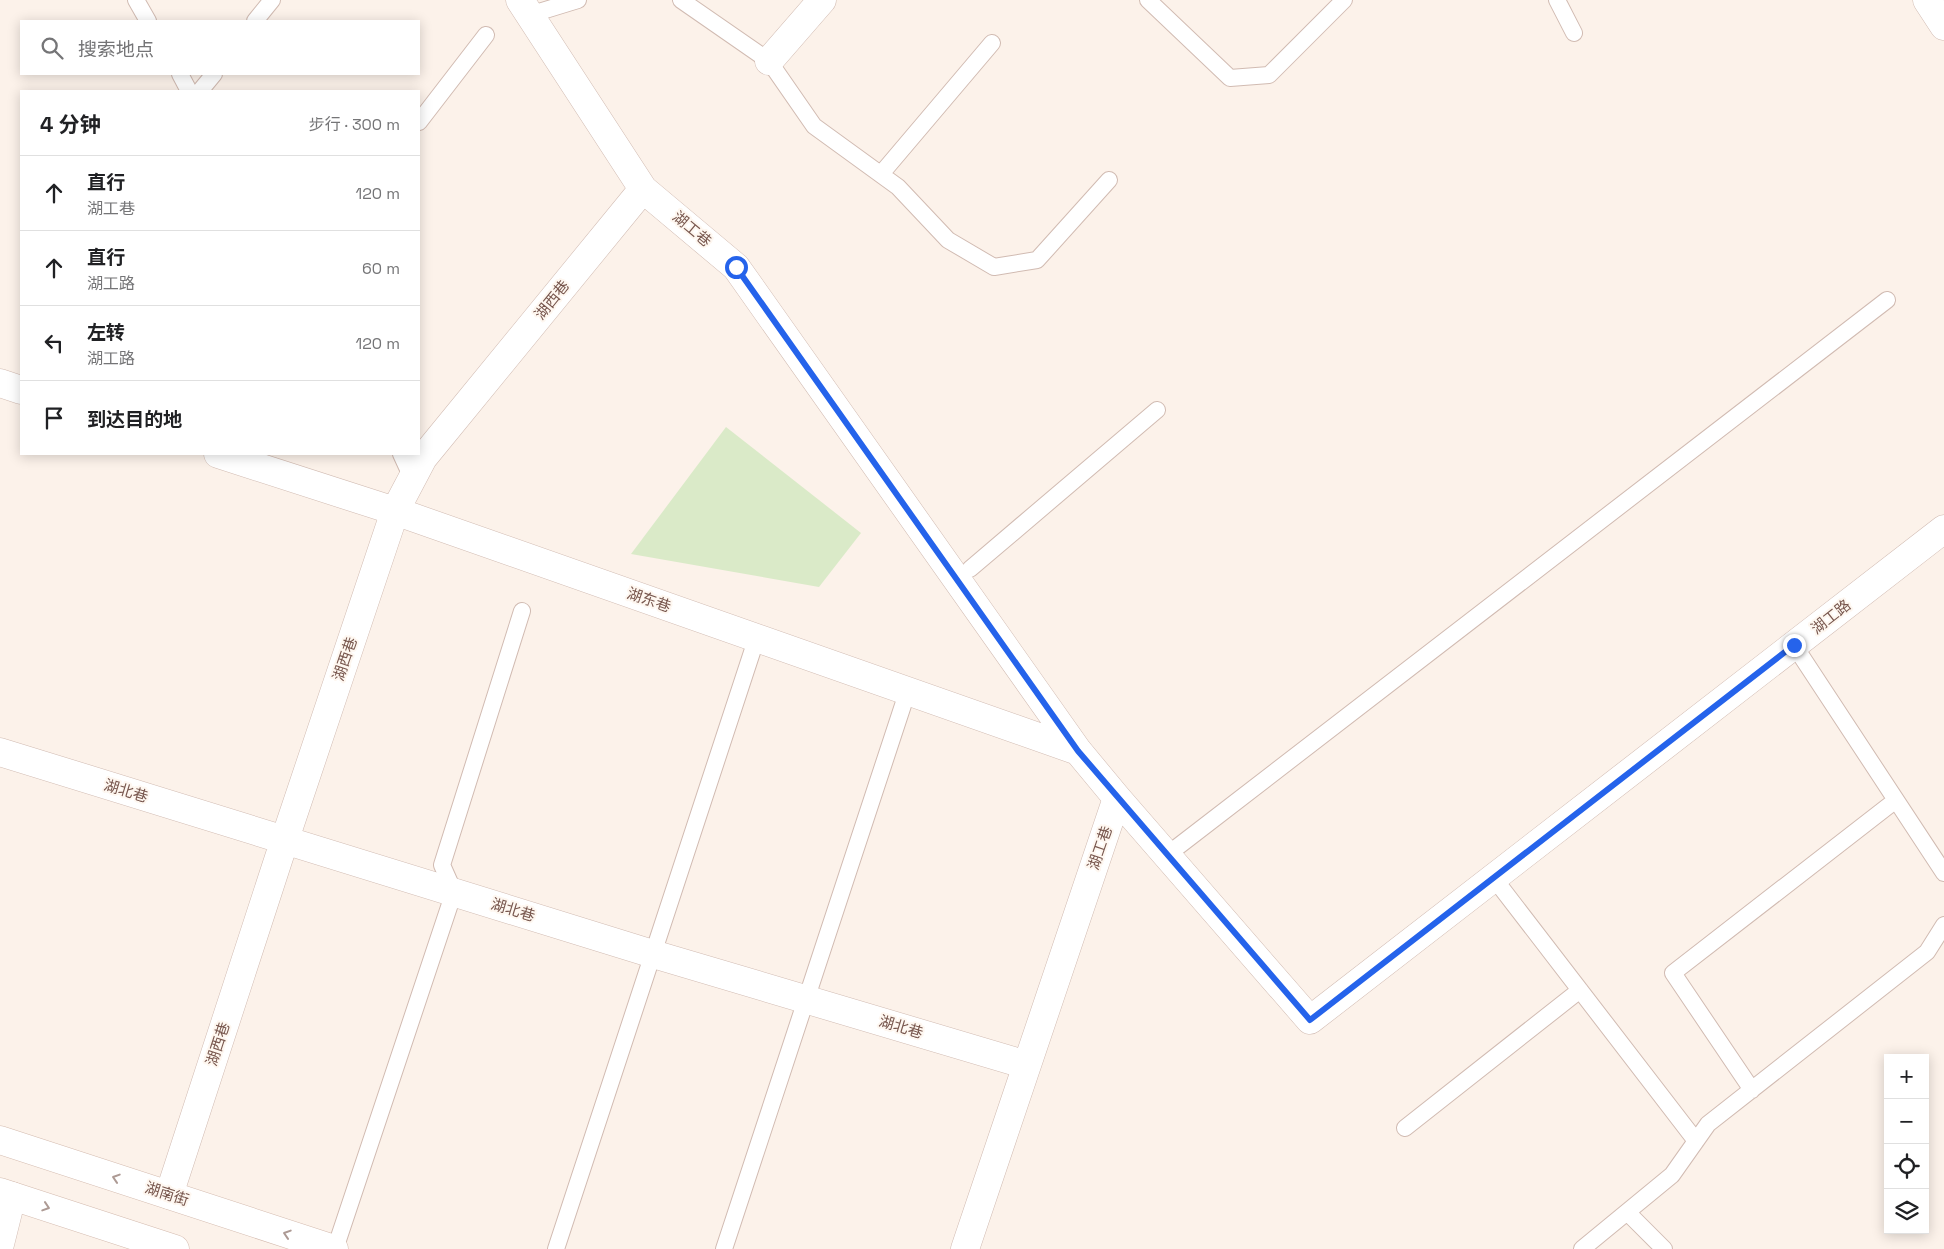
<!DOCTYPE html>
<html lang="zh">
<meta charset="utf-8">
<style>
body{margin:0;font-family:"Space Grotesk","Noto Sans SC",sans-serif;background:#f6f6f6;color:#202124}
.controls{position:absolute;right:15px;bottom:15px;display:grid;overflow:hidden;border-radius:0px;box-shadow:0 2px 12px #0003}
.controls button{width:45px;height:45px;display:grid;place-items:center;padding:0;border:0;border-bottom:1px solid #e0e0e0;background:#fff;color:#202124;font:25px sans-serif}
.stop{position:absolute;width:15px;height:15px;margin:-11px;border:4px solid #2563eb;border-radius:50%;background:#fff}
.stop.end{background:#2563eb;border-color:#fff;box-shadow:0 1px 5px #0008}
.list{margin:0;padding:0;list-style:none}
h2{display:flex;justify-content:space-between;align-items:center;height:65px;margin:0;padding:0 20px;font-size:21px}
h2 small{font-size:16px;font-weight:400;color:#757577}
.list li{display:grid;grid-template-columns:32px 1fr auto;gap:15px;align-items:center;box-sizing:border-box;height:75px;padding:0 20px;border-top:1px solid #e0e0e0}
.list b{display:block;font-size:19px;white-space:nowrap}
.list p{margin:0;font-size:16px;white-space:nowrap;color:#757577}
.list em{font-size:16px;font-style:normal;color:#757577}
.icon{flex:none;width:28px;height:28px;fill:none;stroke:currentColor;stroke-width:2;stroke-linecap:round;stroke-linejoin:round}
.map{position:relative;flex:none;width:1944px;height:1249px;overflow:hidden}
.search{position:absolute;background:#fff;box-shadow:0 2px 12px #0003;left:20px;top:20px;width:400px;height:55px;display:flex;align-items:center;gap:12px;box-sizing:border-box;padding:0 18px;border-radius:0px;color:#757577;font-size:19px}
.panel{position:absolute;background:#fff;box-shadow:0 2px 12px #0003;left:20px;top:90px;width:400px;height:365px;border-radius:0px}
.map>svg:first-child{display:block}
.green{fill:#daeac8}
.lines{fill:none;stroke-linecap:round;stroke-linejoin:round}
.service-casing{stroke:#d1bbb2;stroke-width:18}
.minor-casing{stroke:#d1bbb2;stroke-width:29}
.tertiary-casing{stroke:#d1bbb2;stroke-width:29}
.secondary-casing{stroke:#d4bbaf;stroke-width:29}
.service{stroke:#fff;stroke-width:16}
.minor{stroke:#fff;stroke-width:28}
.tertiary{stroke:#fff;stroke-width:28}
.secondary{stroke:#fff;stroke-width:28}
.oneway{stroke:#ad9a94}
.route{stroke:#2563eb;stroke-width:6}
.labels{text-anchor:middle;stroke-width:4;stroke-linejoin:round;paint-order:stroke}
.street-label{font-size:15px;fill:#77564d;stroke:#fef7f0}
</style>
<div class="map">
<svg width="1944" height="1249" viewBox="0 0 1944 1249">
<rect width="100%" height="100%" fill="#fcf2ea"/>
<path class="green" d="M726,427l135,106 -42,54 -188,-33z"/>
<g class="lines">
<defs>
<path id="service" d="M136,0l12,21
M681,0l88,61 45,65 84,61 50,53 46,27 43,-7 72,-80
M1148,0l82,78 39,-3 75,-75
M1557,0l17,33
M529,15l49,-15
M255,21l17,-21
M180,74l9,17
M200,91l14,-17
M419,122l67,-87
M881,174l111,-131
M401,454l11,24
M970,569l187,-159
M1794,645l150,228
M1167,855l720,-555
M1493,877l203,264
M1752,1090l-79,-117 223,-173
M1405,1128l175,-138
M1627,1212l37,37
M335,1249l119,-357 -12,-27 80,-254
M556,1249l201,-612
M724,1249l184,-559
M1582,1249l90,-74 36,-51 219,-172 17,-27"/>
<path id="minor" d="M520,0l123,189 93,78 342,484 39,47 -152,451
M769,61l53,-61
M0,383l21,7
M218,454l177,57 683,240
M0,752l653,202 374,111
M1117,798l193,222 634,-491
M169,1195l116,-356 110,-328 28,-53 220,-269
M0,1244l12,-48"/>
<path id="tertiary" d="M1927,0l17,26"/>
<path id="secondary" d="M0,1140l334,109
M0,1192l175,57"/>
</defs>
<use href="#service" class="service-casing"/>
<use href="#minor" class="minor-casing"/>
<use href="#tertiary" class="tertiary-casing"/>
<use href="#secondary" class="secondary-casing"/>
<use href="#service" class="service"/>
<use href="#minor" class="minor"/>
<use href="#tertiary" class="tertiary"/>
<use href="#secondary" class="secondary"/>
</g>
<defs><path id="oneway-chevron" d="M-2-3.5L2.5 0L-2 3.5" fill="none" stroke-width="1.6" stroke-linecap="round" stroke-linejoin="round" transform="scale(1.25)"/></defs>
<g class="oneway">
<use href="#oneway-chevron" transform="translate(116 1178) rotate(-162)"/>
<use href="#oneway-chevron" transform="translate(46 1207) rotate(18)"/>
<use href="#oneway-chevron" transform="translate(287 1234) rotate(-162)"/>
</g>
<g class="lines">
<path class="route" d="M736,267l342,484 232,269 484,-375"/>
</g>
<g class="labels">
<g class="street-label">
<text transform="translate(692 229) rotate(40)" y="5">湖工巷</text>
<text transform="translate(552 300) rotate(-51)" y="5">湖西巷</text>
<text transform="translate(649 600) rotate(19)" y="5">湖东巷</text>
<text transform="translate(1831 617) rotate(-38)" y="5">湖工路</text>
<text transform="translate(345 659) rotate(-71)" y="5">湖西巷</text>
<text transform="translate(126 791) rotate(17)" y="5">湖北巷</text>
<text transform="translate(1100 848) rotate(-71)" y="5">湖工巷</text>
<text transform="translate(513 910) rotate(17)" y="5">湖北巷</text>
<text transform="translate(901 1027) rotate(17)" y="5">湖北巷</text>
<text transform="translate(218 1044) rotate(-72)" y="5">湖西巷</text>
<text transform="translate(167 1194) rotate(18)" y="5">湖南街</text>
</g>
</g>
</svg>
<div class="controls">
<button>+</button>
<button>−</button>
<button><svg class="icon" aria-label="locate" viewBox="0 0 24 24"><circle cx="12" cy="12" r="6"/><path d="M12 2v4M12 18v4M2 12h4M18 12h4"/></svg></button>
<button><svg class="icon" aria-label="layers" viewBox="0 0 24 24"><path d="M12 4l9 5-9 5-9-5zM3 14l9 5 9-5"/></svg></button>
</div>
<div class="stop" style="left:736px;top:267px"></div>
<div class="stop end" style="left:1794px;top:645px"></div>
<div class="search"><svg class="icon" aria-label="search" viewBox="0 0 24 24"><circle cx="10" cy="10" r="6"/><path d="M15 15l6 6"/></svg>搜索地点</div>
<section class="panel">
<h2>4 分钟<small>步行 · 300 m</small></h2>
<ul class="list">
<li><svg class="icon" aria-label="ahead" viewBox="0 0 24 24"><path d="M12 20V5M6 11l6-6 6 6"/></svg><div><b>直行</b><p>湖工巷</p></div><em>120 m</em></li>
<li><svg class="icon" aria-label="ahead" viewBox="0 0 24 24"><path d="M12 20V5M6 11l6-6 6 6"/></svg><div><b>直行</b><p>湖工路</p></div><em>60 m</em></li>
<li><svg class="icon" aria-label="left" viewBox="0 0 24 24"><path d="M17 20v-9H6M10 6l-5 5 5 5"/></svg><div><b>左转</b><p>湖工路</p></div><em>120 m</em></li>
<li><svg class="icon" aria-label="arrive" viewBox="0 0 24 24"><path d="M6 21V4h12l-3 4 3 4H6"/></svg><div><b>到达目的地</b></div></li>
</ul>
</section>
</div>
